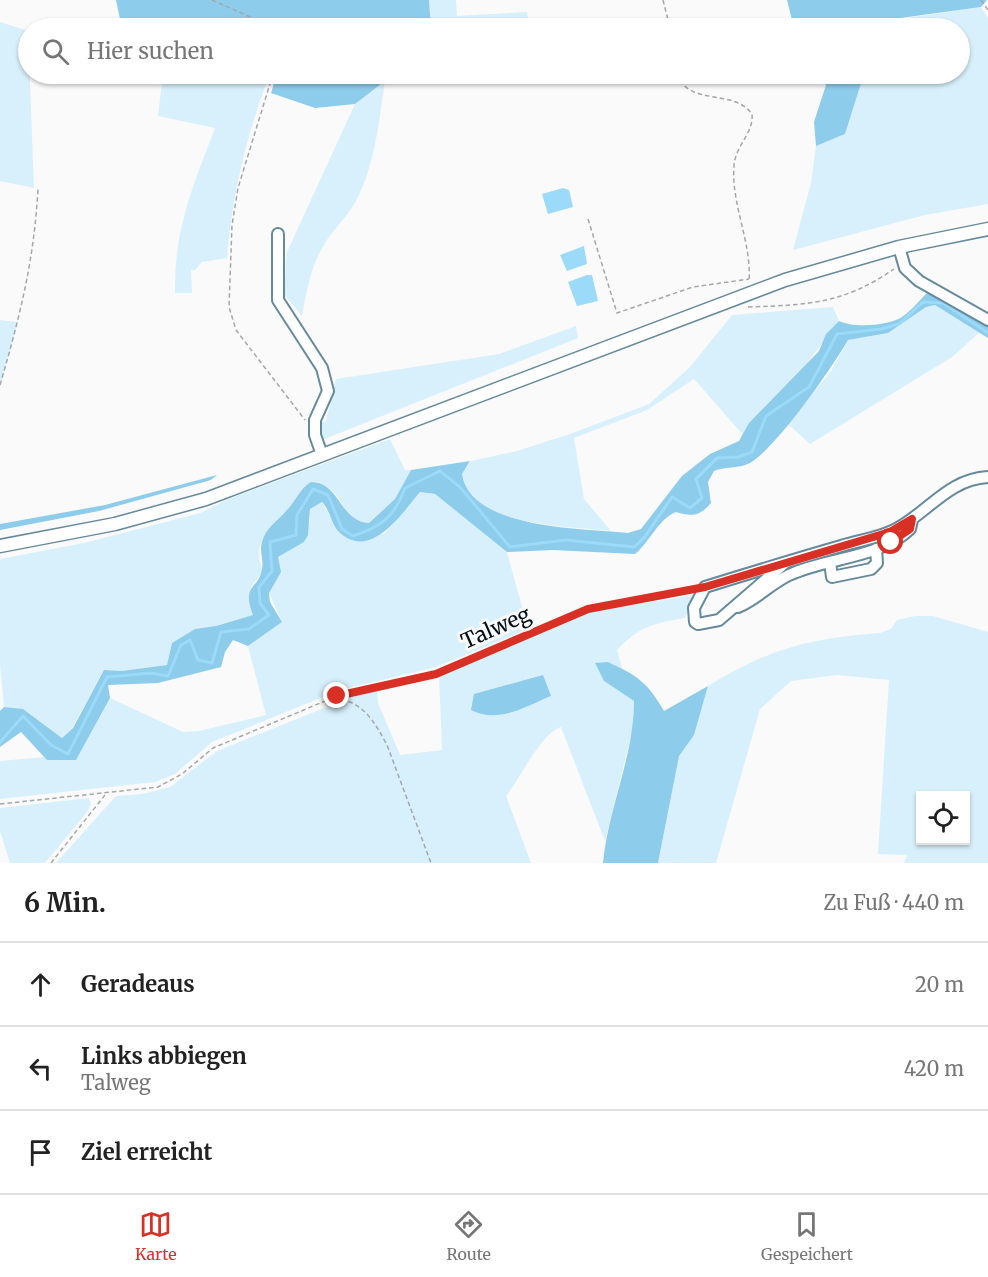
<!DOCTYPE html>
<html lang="de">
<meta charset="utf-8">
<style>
body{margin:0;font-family:Merriweather,serif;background:#f2f2f2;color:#222}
.controls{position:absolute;right:18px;bottom:18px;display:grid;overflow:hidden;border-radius:0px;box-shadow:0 2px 4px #0004}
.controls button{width:54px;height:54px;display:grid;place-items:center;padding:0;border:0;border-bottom:2px solid #e0e0e0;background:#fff;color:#222;font:30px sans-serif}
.stop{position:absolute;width:18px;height:18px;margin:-14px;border:4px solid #d93025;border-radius:50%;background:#fff}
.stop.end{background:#d93025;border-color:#fff;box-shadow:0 2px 6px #0008}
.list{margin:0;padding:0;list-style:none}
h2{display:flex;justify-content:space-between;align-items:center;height:78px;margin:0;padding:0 24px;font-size:26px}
h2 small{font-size:20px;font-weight:400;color:#767676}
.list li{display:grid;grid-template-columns:39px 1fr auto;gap:18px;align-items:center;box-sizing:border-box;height:84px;padding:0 24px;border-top:2px solid #e0e0e0}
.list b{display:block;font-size:22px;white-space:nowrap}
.list p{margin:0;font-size:20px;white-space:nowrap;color:#767676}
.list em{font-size:20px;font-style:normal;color:#767676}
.icon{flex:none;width:33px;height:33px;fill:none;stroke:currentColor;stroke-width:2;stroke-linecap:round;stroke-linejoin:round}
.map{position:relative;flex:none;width:988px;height:863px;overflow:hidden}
.search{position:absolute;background:#fff;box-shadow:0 2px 4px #0004;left:18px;right:18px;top:18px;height:66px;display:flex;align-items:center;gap:15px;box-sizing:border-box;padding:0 21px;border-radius:33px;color:#767676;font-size:22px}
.sheet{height:330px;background:#fff}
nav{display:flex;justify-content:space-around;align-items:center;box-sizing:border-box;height:84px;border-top:2px solid #e0e0e0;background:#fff;font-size:16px;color:#767676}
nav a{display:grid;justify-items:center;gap:3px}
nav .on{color:#d93025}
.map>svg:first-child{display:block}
.green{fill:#d8f0fb;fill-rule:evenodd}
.forest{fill:#8dccea}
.water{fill:#9bdaf9}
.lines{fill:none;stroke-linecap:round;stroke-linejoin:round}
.stream{stroke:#9bdaf9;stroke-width:3}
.minor-casing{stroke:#658a9c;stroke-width:14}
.major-casing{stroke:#658a9c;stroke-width:15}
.path{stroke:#a3a7aa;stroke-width:1.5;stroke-dasharray:4.5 3;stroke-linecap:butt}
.minor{stroke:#fff;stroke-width:10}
.major{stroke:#fff;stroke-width:12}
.route{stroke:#d93025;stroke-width:8}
.labels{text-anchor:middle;stroke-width:6;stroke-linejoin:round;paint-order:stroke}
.street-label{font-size:21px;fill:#020e15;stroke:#fafafa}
</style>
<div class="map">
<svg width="988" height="863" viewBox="0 0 988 863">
<rect width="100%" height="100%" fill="#fafafa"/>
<path class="green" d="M429,0h27l1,16 70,-4 3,16h-99z
M981,7l7,11v186l-63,11 -132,35 18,-67 5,-37 29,-12 19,-60h96v-46h-93l-1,-4z
M0,22l28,9 6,157 -34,-7z
M163,74h107c-23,59 -38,120 -43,184l-25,4 -7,8h-4l1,23h-17c-1,-64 18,-107 40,-165l-57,-12z
M385,81c-6,40 -10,84 -29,120 -10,18 -26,31 -35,49 -11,20 -15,44 -19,66l-18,-22 3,-42 68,-148z
M935,305l45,27 -28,25 -142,87 -22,-20 43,-53 17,-31 40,-7 38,-26z
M833,307l6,14 -41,54 -49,48 -5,13 -50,-57 -47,31 -73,28 10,61 27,32c-41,-5 -141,-3 -149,-57l9,-13 46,-10 56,-18 76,-29 40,-36 43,-53z
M0,320l18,2 -18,63z
M576,326l2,12 -256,102 -4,-8 1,-9 7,-2 10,-42 163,-25z
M390,439l15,31h6l-16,29 -26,24c-27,-2 -23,-22 -39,-34 -4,-3 -9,-5 -13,-7 -17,0 -20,18 -29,28 -9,10 -29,27 -29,43 1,19 9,15 -8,33l2,29 -37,11 -21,3 -23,14 -5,22 -45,6 -18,-1 -32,58 -10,10 -39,-29 -19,-2 -4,-44v-104l84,-16 116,-30 26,-13z
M420,492l15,2 72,58 21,77 -92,38 -96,23 -128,52 -37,32 -20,8 -155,17v-38l45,-4 2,3h29l34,-62 73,34 16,-1 67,-16 -18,-69 34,-24 -13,-29 9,-36 26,-15 6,-21v-12l12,-7 15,28 47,4z
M694,595l-9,23c-33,6 -44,7 -68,32l5,18 -14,-6 -4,19 30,20 -1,26 -28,114 -44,-114c-20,6 -41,52 -55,69l25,67h-475l60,-67 27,-2 27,-7 47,-36 142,-57 18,-4 1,13 22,52 42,-5 -3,-74 150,-64zM542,675l9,21 -41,17z
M915,616h18l55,16v231h-84l3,-8 -29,-1 11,-174 -52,-5 -46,6 -31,28 -44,154h-58l21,-108 15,-20 14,-49c60,-37 102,-48 172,-53l11,-4 6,-9zM920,796h46v44h-46z
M89,798l2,6 -4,8 -42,51h-35l-10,-32v-23z"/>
<path class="forest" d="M116,0h313l2,28h-309z
M787,0h200l-6,7 -103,14 -11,3v4h-73z
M277,74h146l-38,7 -30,23 -40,4 -44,-15z
M795,74h69l-19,60 -29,12 -2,-24 12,-37 -8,-9 -17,5z
M927,293l35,15 26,19v11l-53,-33 -9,2 -38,26 -40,7c-16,28 -71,107 -98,123 -11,6 -24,3 -36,8l-6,11 3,21c-11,13 -19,14 -35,9 -18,7 -26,30 -41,42l-82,-4 -46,2 -72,-58 -15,-2c-18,21 -50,71 -82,39 -7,-8 -8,-21 -16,-29l-12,7 -2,26 -4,7 -26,15 3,15 -12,21 1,9 12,20 -34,24 -15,-6 -8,12 -4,15 -63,16 -50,2 2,13 -34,62h-29l-26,-28 -21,15v-36l4,-4 19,2 39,29 11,-10 31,-58 18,1 45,-6 5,-22 23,-14 21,-3 37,-11c-12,-32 6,-25 9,-46 2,-10 -3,-17 0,-27 4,-15 16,-21 25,-32 9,-9 12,-21 24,-28 29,0 28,39 58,41l26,-24 16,-29 59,-9 -8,13c8,56 123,54 166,59l13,-4 41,-53 28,-22 29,-13 10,-18 70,-72 7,-17 13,-13c14,7 49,5 63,-4 9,-6 17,-16 25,-24z
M217,475l-6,5 -112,31 -99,19v-6l105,-19z
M608,662c29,13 40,21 56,49l44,-25 -14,49 -15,21 -21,107h-55c5,-55 31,-106 31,-162l-30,-20 -9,-18z
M543,675l8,21c-27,11 -52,28 -80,14l3,-16z"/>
<path class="water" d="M563,188l6,2 4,17 -25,7 -6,-20z
M584,246l3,18 -20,7 -7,-16z
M587,275h5l6,26 -21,5 -9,-24z"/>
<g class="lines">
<path class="stream" d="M0,742l23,-26 28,29 17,9 39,-77 44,-4 17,3 13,-31 9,-5 8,20 14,3 9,-31 28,-3 20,-14 -9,-12 -1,-16 13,-16 -2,-29 26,-7 1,-20 16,-26 15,6 14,34 11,7c30,-10 41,-19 52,-48l35,-17 20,16 50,60 55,-7 69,7 10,-9 28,-41 18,11 12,-10 -6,-19 21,-21 21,-1 14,-5 14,-36 43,-29 28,-53 44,-5 18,-5 24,-22 20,1 45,30"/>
<defs>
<path id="minor" d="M278,234v66l44,68 6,23 -13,29v15l7,20
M899,247l6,21 14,13 69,39
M830,562l2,15 39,-8 6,-6 -1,-14
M785,563l-66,57 -21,4 -3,-2 -1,-14 11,-21c45,-14 91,-28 136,-41 19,-6 40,-8 57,-18 31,-17 51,-49 90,-51
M738,607c19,-8 32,-23 51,-32 38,-18 90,-16 121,-46l2,-9"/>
<path id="major" d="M0,546l115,-22 91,-25 579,-219 114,-33 89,-18"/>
</defs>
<use href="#minor" class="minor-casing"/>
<use href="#major" class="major-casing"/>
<path class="path" d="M212,0l54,24 6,4
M663,0l7,28
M981,0l7,10
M273,74l-35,114 -6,37 -3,82 7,23 69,90
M676,74c14,33 57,14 76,40 2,19 -17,32 -18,52 -3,39 18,76 15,116
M588,219l29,94 76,-26 56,-8
M748,307c60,-2 95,-3 146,-38
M0,385c20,-69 34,-124 38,-196
M334,698c29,3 40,23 53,47l44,118
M0,804l158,-17 24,-13 31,-26 124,-52 99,-22 152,-65 104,-19
M51,863l54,-68"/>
<use href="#minor" class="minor"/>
<use href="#major" class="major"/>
</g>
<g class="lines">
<path class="route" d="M337,696l99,-22 152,-65 117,-22 185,-55 22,-13 -2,10 -19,13"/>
</g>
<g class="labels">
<g class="street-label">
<text transform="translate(496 628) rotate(-24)" y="7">Talweg</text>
</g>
</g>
</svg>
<div class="controls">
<button><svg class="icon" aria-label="locate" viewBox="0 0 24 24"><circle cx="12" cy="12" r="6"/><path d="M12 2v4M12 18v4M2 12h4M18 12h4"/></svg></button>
</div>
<div class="stop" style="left:891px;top:542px"></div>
<div class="stop end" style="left:337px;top:696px"></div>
<div class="search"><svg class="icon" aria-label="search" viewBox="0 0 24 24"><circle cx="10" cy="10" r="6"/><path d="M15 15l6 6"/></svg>Hier suchen</div>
</div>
<section class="sheet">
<h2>6 Min.<small>Zu Fuß · 440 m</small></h2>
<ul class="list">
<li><svg class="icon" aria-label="ahead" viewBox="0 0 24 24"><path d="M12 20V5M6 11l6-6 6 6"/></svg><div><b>Geradeaus</b></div><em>20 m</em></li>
<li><svg class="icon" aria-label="left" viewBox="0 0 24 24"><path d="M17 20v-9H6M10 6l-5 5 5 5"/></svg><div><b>Links abbiegen</b><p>Talweg</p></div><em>420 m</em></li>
<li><svg class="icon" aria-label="arrive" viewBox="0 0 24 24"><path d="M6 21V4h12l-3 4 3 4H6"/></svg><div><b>Ziel erreicht</b></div></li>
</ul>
</section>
<nav>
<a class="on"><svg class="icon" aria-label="map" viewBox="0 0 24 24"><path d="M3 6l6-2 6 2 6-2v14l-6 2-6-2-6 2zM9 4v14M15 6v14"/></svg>Karte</a>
<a><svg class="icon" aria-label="directions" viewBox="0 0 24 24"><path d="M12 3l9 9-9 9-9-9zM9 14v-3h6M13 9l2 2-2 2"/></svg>Route</a>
<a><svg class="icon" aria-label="saved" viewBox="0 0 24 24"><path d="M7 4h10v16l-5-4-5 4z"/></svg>Gespeichert</a>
</nav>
